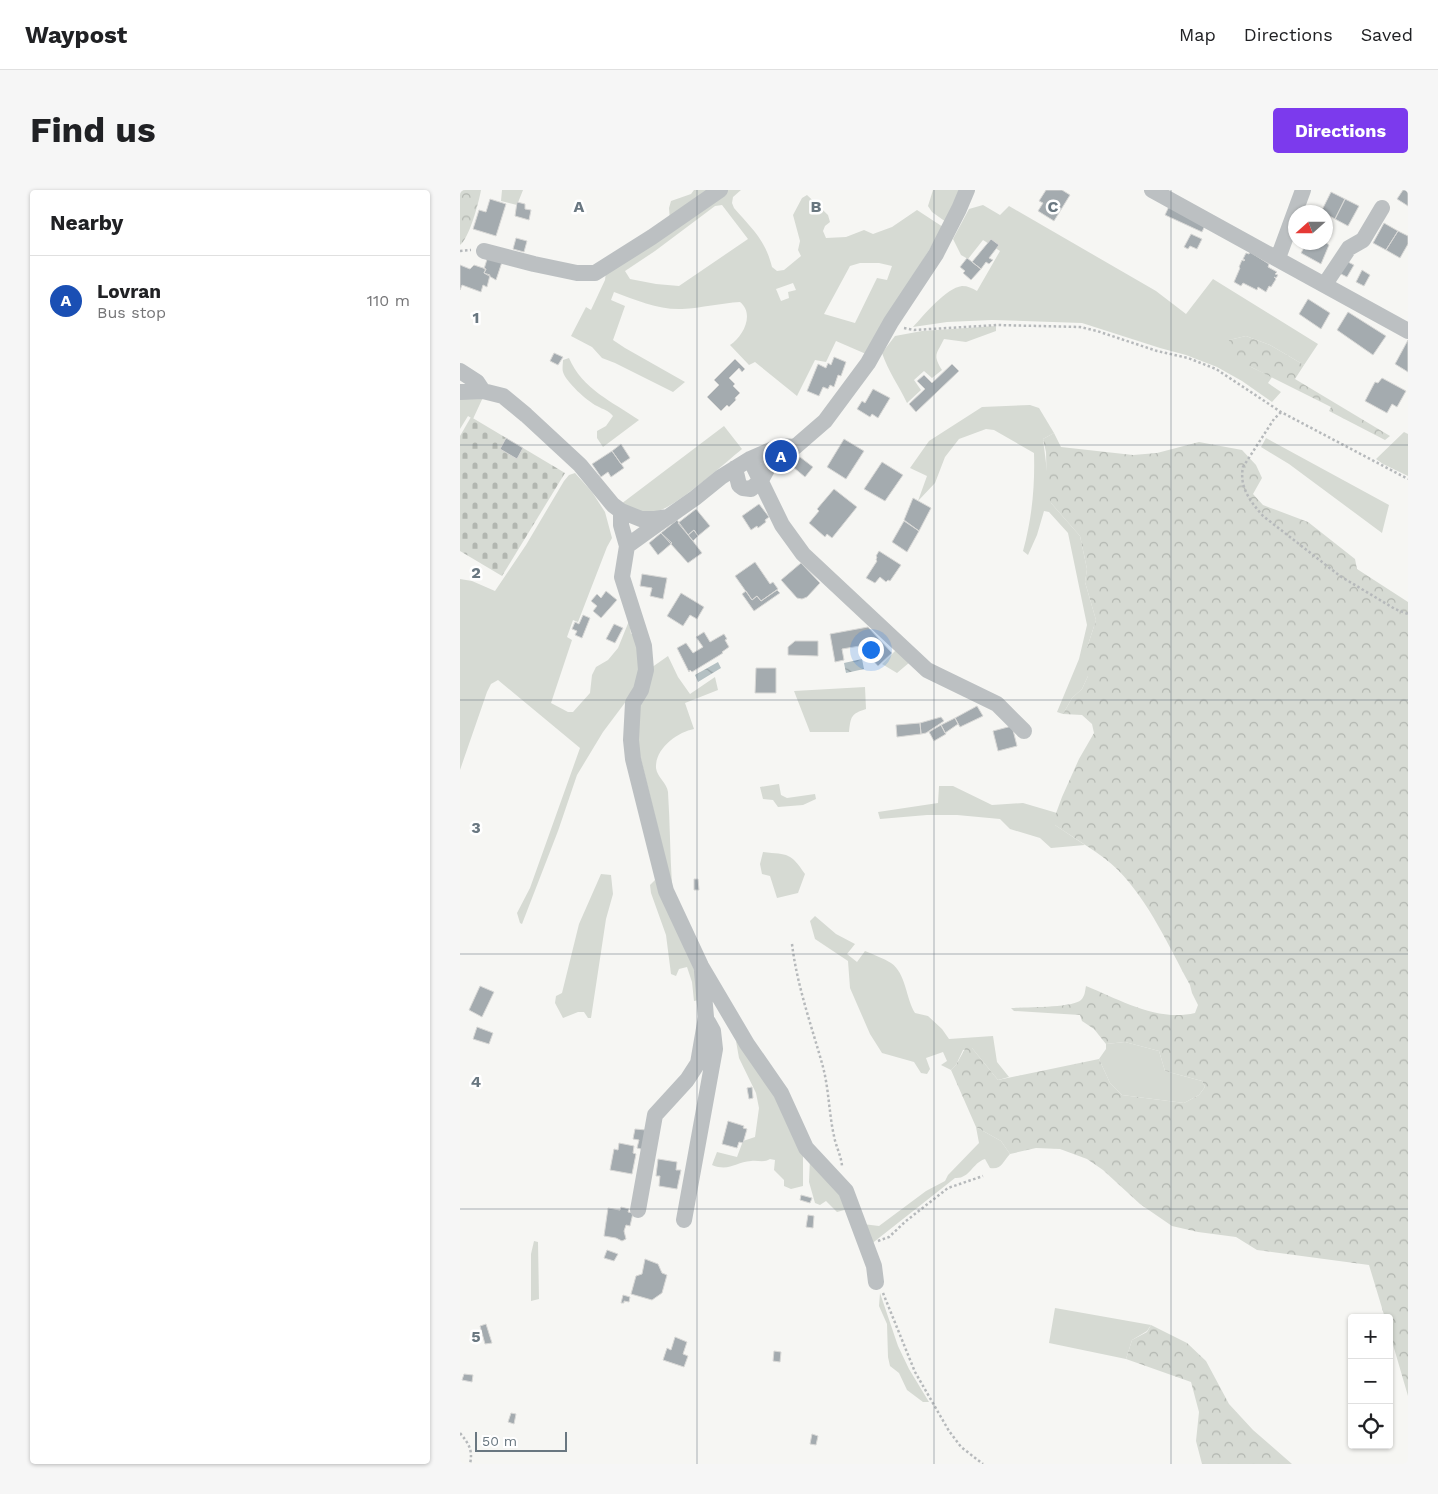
<!DOCTYPE html>
<meta charset="utf-8">
<style>
body{margin:0;font-family:"Work Sans",sans-serif;background:#f6f6f6;color:#202124}
.controls{position:absolute;right:15px;bottom:15px;display:grid;overflow:hidden;border-radius:5px;box-shadow:0 1px 4px #0004}
.controls button{width:45px;height:45px;display:grid;place-items:center;padding:0;border:0;border-bottom:1px solid #e0e0e0;background:#fff;color:#202124;font:25px sans-serif}
.compass{position:absolute;left:828px;top:15px;width:45px;height:45px;border-radius:50%;background:#fff;box-shadow:0 1px 4px #0004;rotate:249deg}
.scale{position:absolute;left:15px;bottom:12px;width:92px;box-sizing:border-box;padding-left:5px;border:2px solid #697780;border-top:0;font-size:14px;line-height:18px;white-space:nowrap;color:#697780;-webkit-text-stroke:4px #fff;paint-order:stroke}
.you{position:absolute;left:410px;top:459px;width:18px;height:18px;margin:-12px;border:4px solid #fff;border-radius:50%;background:#1a73e8;box-shadow:0 0 0 8px #1a73e833}
.badge{display:grid;place-items:center;width:32px;height:32px;border-radius:50%;background:#7c3aed;color:#fff;font-size:16px;font-weight:700}
.pin{position:absolute;translate:-50% -50%;border:2px solid #fff;box-shadow:0 1px 5px #0006}
.list{margin:0;padding:0;list-style:none}
h2{display:flex;justify-content:space-between;align-items:center;height:65px;margin:0;padding:0 20px;font-size:21px}
h2 small{font-size:16px;font-weight:400;color:#757577}
.list li{display:grid;grid-template-columns:32px 1fr auto;gap:15px;align-items:center;box-sizing:border-box;height:90px;padding:0 20px;border-top:1px solid #e0e0e0}
.list b{display:block;font-size:19px;white-space:nowrap}
.list p{margin:0;font-size:16px;white-space:nowrap;color:#757577}
.list em{font-size:16px;font-style:normal;color:#757577}
.icon{flex:none;width:28px;height:28px;fill:none;stroke:currentColor;stroke-width:2;stroke-linecap:round;stroke-linejoin:round}
.map{position:relative;flex:none;width:948px;height:1274px;overflow:hidden;border-radius:5px}
header{display:flex;align-items:center;gap:30px;box-sizing:border-box;height:70px;padding:0 25px;background:#fff;border-bottom:1px solid #e0e0e0}
header strong{font-size:24px}
nav{display:flex;gap:28px;margin-inline-start:auto;font-size:18px}
.intro{display:flex;align-items:center;justify-content:space-between;box-sizing:border-box;height:120px;padding:0 30px}
h1{margin:0;font-size:35px}
.button{padding:12px 22px;border-radius:5px;background:#7c3aed;color:#fff;font-size:18px;font-weight:700}
main{display:flex;gap:30px;padding:0 30px}
aside{flex:1;background:#fff;border-radius:5px;box-shadow:0 1px 4px #0004}
.map>svg:first-child{display:block}
.grass{fill:#d6dad3;fill-rule:evenodd}
.forest{fill:url(#forest-crowns)}
.cemetery{fill:url(#cemetery-stones)}
.water{fill:url(#water-waves)}
.building{fill:#a4abaf;stroke:#d8d8d6}
.lines{fill:none;stroke-linecap:round;stroke-linejoin:round}
.path{stroke:#b6b9bb;stroke-width:2.5;stroke-dasharray:2.5 2.5;stroke-linecap:butt}
.minor{stroke:#bcc0c2;stroke-width:16}
.grid{fill:none;stroke:#697780;stroke-width:1;stroke-opacity:0.55}
.grid-label{font-size:16px;text-anchor:middle;font-weight:bold;fill:#697780;stroke:#fff;stroke-width:5;stroke-linejoin:round;paint-order:stroke}
</style>
<header>
<strong>Waypost</strong>
<nav><a>Map</a><a>Directions</a><a>Saved</a></nav>
</header>
<div class="intro"><h1>Find us</h1><a class="button">Directions</a></div>
<main>
<aside>
<h2>Nearby<small></small></h2>
<ul class="list">
<li><span class="badge" style="background:#1a4fb4">A</span><div><b>Lovran</b><p>Bus stop</p></div><em>110 m</em></li>
</ul>
</aside>
<div class="map">
<svg width="948" height="1274" viewBox="0 0 948 1274">
<defs>
<pattern id="forest-crowns" width="20" height="18" patternUnits="userSpaceOnUse" patternTransform="scale(1.25)"><rect width="20" height="18" fill="#d6dad3"/><path d="M2 6a3 3 0 1 1 6 0M12 15a3 3 0 1 1 6 0" fill="none" stroke="#b2b6b0"/></pattern>
<pattern id="cemetery-stones" width="16" height="16" patternUnits="userSpaceOnUse" patternTransform="scale(1.25)"><rect width="16" height="16" fill="#d6dad3"/><path d="M2 7V4a2 2 0 0 1 4 0v3zM10 15v-3a2 2 0 0 1 4 0v3z" fill="#b2b6b0"/></pattern>
<pattern id="water-waves" width="16" height="10" patternUnits="userSpaceOnUse" patternTransform="scale(1.25)"><rect width="16" height="10" fill="#b4c0c3"/><path d="M0 5q4-4 8 0t8 0" fill="none" stroke="#96a1a4"/></pattern>
</defs>
<rect width="100%" height="100%" fill="#f6f6f3"/>
<path class="grass" d="M42,0h21l-6,15 -16,-4z
M234,0h18l-42,31 -1,-13 2,-7 20,-7z
M263,0h18l-8,7 -1,6 2,5c18,21 31,31 38,59l5,4 7,-1 17,-14 -3,-6 2,-9 -7,-26 9,-17 5,-3 21,20 2,7 -5,4 -2,5 3,7 20,-1 18,-7 9,4 19,-7 25,-17 26,17 -77,127 -30,-13 -10,21 -11,-2 -18,36 -42,-34 -6,3 -19,-20c13,-8 25,-31 10,-43 -19,1 -38,6 -58,7 -23,1 -46,-9 -68,-17l-3,8 14,6 -12,34 12,8 60,34 -12,10 -58,-29 -13,-5 -10,-11 -21,-11 15,-29 5,3 14,-30 1,-8zM262,15l26,34 -69,47 -23,-2 -26,-5 -5,-8 30,-20 60,-45zM400,73h19l13,3 -5,14 -10,-2 -22,45 -31,-9 26,-48zM333,93l3,7 -8,2 1,6 -8,3 -5,-12z
M473,0h27l-14,32 -14,-10 -4,-6z
M523,15l17,10 9,-9 147,85 30,23 27,-35 105,65 -14,21 -34,-20 -24,-9 -17,4 22,27 21,10 -4,6 13,9 -9,10 -30,-21 -25,-14 -31,-12 -26,-7 -78,-25 -90,-3 -45,2 -34,5c11,-12 33,-39 49,-41 6,0 10,2 15,5l23,-40 -17,-11 -15,19 -7,-4 -8,-16 16,-30z
M536,136v5l-30,11 -22,-3c-7,15 -12,15 -2,31l-10,8 -8,-7 -10,9 7,10 -14,13c-8,-17 -19,-32 -25,-50l13,-17 27,-5z
M109,168c13,31 44,44 70,62l-36,27 -6,-9v-7l9,-5 7,-10c-5,-6 -9,-6 -16,-10 -10,-5 -31,-24 -34,-34 -1,-3 0,-9 0,-12z
M25,203l-12,26 -5,-3 -8,13v-31z
M570,215l9,3 15,25 -11,6 8,64 29,33 7,33 -2,13 11,38 -9,28 1,28 -6,13 -10,9 -9,16 -6,-2 22,-53 8,-34 -19,-92 -19,-21 -5,-1 -7,24 -9,20 -5,-4c9,-33 12,-64 11,-98l-40,-23 -8,-1 -27,10 -14,18 -10,26 -17,18 9,-25 -17,-8 19,-27 53,-34z
M264,236l18,23c-17,14 -69,61 -88,63 -13,2 -22,-3 -33,-8z
M944,242l4,2v42l-25,-12 -7,-5z
M806,248l123,67 -7,28 -93,-69 -28,-17z
M115,283l17,19 13,20 7,26 -5,9 -29,75 -5,-2 -6,17 5,3 -21,63 17,9h5l17,-19 2,-18 4,-8 12,-7 10,-12 11,-27 2,13 4,-1 5,28 -4,27 -33,44 -26,43 -19,56 -36,93 -2,-1 -3,-10 13,-25 50,-140 -82,-68 -7,4 -4,8 -27,78v-191l12,2 23,10 31,-46 38,-64 5,-6z
M437,459l13,13 -13,11 -15,-9z
M208,466l10,21 12,17 25,-17 3,13 -33,13 9,26c-16,3 -39,19 -38,39 1,9 11,15 12,24 2,31 2,62 4,93l-39,-158 15,-57z
M405,497l1,22c-15,5 -15,7 -17,23h-39l-16,-41z
M319,594l2,11 6,3 28,-4 1,5 -13,6 -25,2 -5,-7 -10,-1 -3,-12z
M479,596h14l39,19 31,-2 34,10 -2,12 30,20 -34,3 -11,-10 -30,-9 -10,-10 -43,-4h-30l-47,4 -2,-7 60,-9z
M303,662c26,3 27,0 42,22l-7,19 -21,5 -7,-22 -8,-2 -2,-10z
M141,684l10,1 2,19 -7,25 -15,99h-3l-4,-6h-6l-15,6 -8,-15 1,-7 6,-3 17,-69z
M195,690l42,96 2,24 -5,1 -2,-19 -5,-15 -8,2 -3,7 -5,-2 -5,-39 -15,-42 -1,-8z
M355,726l21,18 19,10 -8,10 10,8 8,-11c9,4 18,7 26,12 15,10 15,36 24,50l13,3 14,13 7,10 44,-3 4,26 12,15 -11,3 -26,-32 -9,2 -7,15 -5,5 -10,-5 6,-4 -4,-9 -17,6 4,11 -3,5 -6,-1 -7,-11 -32,-9 -12,-19 -20,-46 -2,-27 -33,-22 -5,-18z
M276,851l37,48 30,62v35l-12,3 -7,-3v-6l-10,-10 1,-10 -5,-1c-6,4 -12,1 -19,2 -15,1 -22,11 -39,4l5,-13 20,5 6,-16 12,-4 4,-29 -3,-15 -17,-35z
M665,852l34,9 6,20 37,10 3,6 -6,8 -15,8 -62,-8 -12,-12 -11,-24 7,-10v-5z
M516,937l25,14 9,13c-7,7 -8,16 -20,14l-5,-9c-13,4 -15,20 -30,19l-85,67 -7,-21 16,2 47,-35 19,-10 3,-6 31,-32z
M350,968l27,27 11,24 -11,3 -11,-11 -6,4 -5,-2 -6,-21z
M74,1051l4,1 1,57 -8,2v-47z
M420,1103l18,53 11,23 20,33h-6l-16,-12 -8,-17 -9,-7 -2,-9 -1,-33 -8,-18z
M595,1118l96,17 -4,6 -15,9 -6,19 -77,-16z"/>
<path class="forest" d="M0,0h21c-2,12 -12,49 -21,55z
M786,146l24,9 34,20 -9,14 95,57 -5,4 -56,-29 2,-4 -80,-40 -23,-18 1,-9z
M594,243l7,14 72,8 24,-2 42,-11 43,8 14,15 6,13 -9,16 10,11 45,17 47,37 2,10 51,33v794l-19,-65v-13h-4l-16,-53 -112,-15 -21,-13 -38,-5 -26,-6 -32,-22 -37,-34 -16,-11 -27,-10 -24,-1 -26,6 -9,-13 -25,-14 -25,-57 5,-5 10,-18 6,1 26,32 101,-21 11,24 12,12 62,8 15,-8 6,-8 -3,-6 -37,-10 -6,-20 -34,-9 -19,2 -12,-15 -12,-8 -2,-6 -66,-4 -3,-3c13,-1 62,0 70,-8 4,-4 4,-9 5,-14 34,14 72,36 109,27l3,-8 -6,-12 -2,-8c-22,-40 -40,-82 -72,-115 -17,-17 -43,-31 -63,-45v-9l7,-19 17,-38 15,-26 -2,-9 -10,-9 -19,-1 9,-16 10,-9 6,-13 -3,-7 2,-21 9,-28 -11,-38 2,-13 -7,-33 -29,-33 -4,-10 -1,-41 -3,-13z
M691,1135l36,18 19,18 23,43 24,26 39,34h-90l-6,-23 3,-29 -8,-30 -65,-23 6,-19 15,-8z"/>
<path class="cemetery" d="M11,227l94,56 -63,103 -42,-25v-115z"/>
<path class="water" d="M402,469l2,10 -18,4 -2,-10z
M258,472l3,6 -23,14 -3,-7z"/>
<path class="building" d="M586,0h16l8,5 -16,26 -16,-10 5,-8 -4,-2z
M943,0h5v16l-11,-7z
M871,2l14,7 -10,20 -9,-5v-2h-5z
M30,9l16,5 -10,32 -23,-7 6,-19 7,2z
M885,9l14,7 -11,20 -13,-7z
M57,12l8,2v5l6,1 -2,10 -14,-4z
M710,14l37,17 -5,11 -37,-17z
M924,33l14,8 -12,19 -13,-7z
M938,41l10,5v8l-8,14 -14,-8z
M731,44l11,5 -5,10 -7,-3 -2,3 -4,-2z
M56,48l11,3 -3,11 -11,-3z
M531,49l8,6 -10,13 4,2 -4,4 -3,-2 -5,7 -9,-7z
M845,52h20l4,3 -8,19 -20,-11 5,-9z
M790,62l19,12 -1,3 9,5 -2,2 3,1 -2,3 -2,-1 2,2 -5,8 -2,-1 -3,6 -8,-5 -1,3 -14,-7 -2,3 -7,-4 6,-14 -1,-1 3,-7 2,1 1,-1 -2,-1 3,-6 3,1z
M28,66l14,6 -6,18 -12,-7 2,-4h-2z
M507,68l14,11 -10,11 -8,-7 2,-2 -5,-4z
M886,71l8,4 -7,12 -8,-4z
M0,75l10,4 4,-4 12,4 -2,4 6,2 -3,12 -4,-2 -2,7 -19,-7 -2,5z
M902,80l8,5 -6,11 -8,-4z
M848,109l22,14 -9,16 -22,-15z
M888,122l38,24 -13,19 -36,-25z
M948,150v32l-13,-8z
M94,163l9,4 -5,8 -8,-4z
M374,167l12,5 -5,14 -3,-1 -4,12 -4,-2 -2,4 -5,-2 -4,9 -12,-5 11,-27 8,4 2,-5 3,2z
M275,169l10,10 -3,3 -3,-4 -10,10 6,6 -2,2 7,7 -5,5 1,2 -7,7 -2,-2 -6,6 -14,-14 12,-12 -5,-5z
M492,174l7,7 -43,41 -7,-8 16,-15 -8,-8 7,-6 8,8z
M922,188l24,13 -9,16 -5,-3 -5,9 -22,-12 10,-19 3,1z
M413,199l17,9 -12,20 -6,-4 -2,3 -13,-8 5,-8 3,2z
M46,248l17,10 -6,11 -17,-10z
M384,249l20,12 -18,28 -19,-12z
M161,254l9,14 -9,6 -9,-13z
M152,261l12,17 -13,9 -3,-5 -7,5 -9,-13z
M340,267l13,10 -8,10 -12,-10z
M422,272l21,13 -18,26 -21,-12z
M374,299l23,18 -25,31 -5,-4 -2,3 -16,-14 10,-12 -2,-2z
M453,308l18,10 -12,23 -15,-11z
M299,314l10,13 -4,3 1,2 -8,6 -1,-2 -6,4 -9,-14z
M236,319l14,17 -12,10 -4,-6 -6,5 -10,-12z
M217,330l25,33 -14,10 -27,-30z
M444,331l15,10 -12,21 -15,-10z
M234,340l4,6 -5,5 -5,-6z
M201,343l11,10 -14,12 -9,-12z
M419,361l22,14 -11,16 -2,-1 -2,2 -6,-5 -5,6 -9,-5 11,-17 -1,-1 1,-3 -1,-1z
M295,372l15,22 3,-2 5,7 -17,12 -4,-5 -5,4 -17,-24z
M341,373l19,20 -13,14 -5,2 -5,-1 -16,-18z
M182,384l25,4 -4,21 -13,-3 2,-8 -12,-2z
M317,400l3,3 -26,18 -12,-17 4,-3 6,9 5,-4 4,5z
M146,401l11,9 -16,18 -8,-7 4,-5 -6,-5 6,-7 4,4z
M221,403l23,14 -7,12 -7,-4 -7,11 -16,-10z
M123,425l7,3 -8,20 -7,-3 2,-4 -5,-2 3,-7 4,2z
M154,434l9,4 -8,15 -9,-4z
M408,437l24,26 -14,13 -18,-20 -18,3 2,11 -9,2 -5,-28z
M244,442l6,10 14,-8 3,5 -2,1 4,7 -7,5 1,1 -31,19 -2,-2 -1,2 -12,-24 9,-5 7,10 10,-6 -7,-10z
M335,451h23v15l-30,-1v-8z
M296,478h20v25h-21z
M517,516l6,10 -23,11 -5,-9z
M481,527l3,4 -18,12 -5,1 -1,-11z
M495,528l3,6 -13,9 -4,-8z
M460,533l1,11 -24,3 -1,-12z
M481,535l5,9 -12,7 -5,-9z
M552,536l5,20 -19,5 -5,-20z
M234,689h4l1,11h-5z
M20,796l14,6 -12,25 -13,-7z
M17,837l16,6 -4,11 -16,-5z
M292,897l1,11 -4,1 -2,-11z
M268,931l16,5 -1,2 4,1 -4,14 -4,-1 -2,6 -15,-4z
M175,939l11,1 -1,20 -8,-2 2,-8 -6,-1z
M159,953l15,3 -1,7 3,1 -4,20 -22,-4 4,-21 4,1z
M198,969l19,3 -1,8h5l-4,19 -18,-3 1,-10h-4z
M341,1005l11,3 -2,5 -10,-3z
M161,1017l8,2 -1,3 5,1 -3,13 -4,-1 -2,6 2,8 -4,2 -6,-3 -12,-2 4,-28 12,2z
M348,1025l6,1 -1,12 -7,-1z
M147,1060l11,4 -4,7 -10,-3z
M185,1069l13,5 4,9 5,2 -5,18 -10,7 -21,-6 5,-18 6,-2z
M163,1105l7,2 -1,5 -5,-1v2h-3z
M26,1134l6,19 -7,1 -5,-18z
M215,1147l12,5 -4,12 5,2 -4,11 -21,-7 4,-12 4,2z
M314,1161l7,1 -1,10 -7,-1z
M4,1184l9,1 -1,7 -10,-2z
M51,1223l5,1 -2,10 -6,-2z
M352,1244l6,2 -2,9 -6,-1z"/>
<g class="lines">
<path class="path" d="M0,61l11,-1
M444,138l10,2 84,-5 82,2 17,4 60,20 31,7 28,11 65,43 127,67
M821,222l-7,7 -31,48c-4,20 7,34 20,49l77,60 55,33 13,5
M332,754c5,42 20,83 31,123 6,23 6,47 11,69 2,11 7,19 8,30
M418,1051l11,-4 17,-16 42,-33 35,-12
M423,1103l32,79 34,59 12,16 22,17
M0,1243c9,11 13,17 10,31"/>
<path class="minor" d="M692,0l256,141
M24,61l50,13 43,9h18l57,-36 68,-47
M818,68l25,-68
M865,94l24,-36 14,-8 19,-32
M0,181l17,11 6,9
M0,202l23,-1 20,5 23,19 54,50 33,40 8,6 20,8h14l13,-2 27,-19 26,-21 29,-18 30,-13 15,1 30,-26 43,-58 23,-41 45,-68 23,-45 8,-19
M290,269l32,66 21,29 124,116 70,34 27,27
M275,278l4,17 4,3 8,1 10,-9 19,-34
M161,321v14l6,21 -5,31 22,69 2,24 -5,20 -8,13 -2,37 2,19 33,132 35,75 46,78 34,49 25,55 40,43 28,75 2,16
M167,356l39,-28
M178,1020l17,-95 32,-35 11,-17 8,-46 -4,-46
M224,1030l31,-171 -2,-18 -5,-9"/>
</g>
<path class="grid" d="M237,0v1274M474,0v1274M711,0v1274M0,255h948M0,510h948M0,764h948M0,1019h948"/>
<g class="grid-label">
<text x="119" y="22">A</text>
<text x="356" y="22">B</text>
<text x="593" y="22">C</text>
<text x="16" y="133">1</text>
<text x="16" y="388">2</text>
<text x="16" y="643">3</text>
<text x="16" y="897">4</text>
<text x="16" y="1152">5</text>
</g>
</svg>
<div class="controls">
<button>+</button>
<button>−</button>
<button><svg class="icon" aria-label="locate" viewBox="0 0 24 24"><circle cx="12" cy="12" r="6"/><path d="M12 2v4M12 18v4M2 12h4M18 12h4"/></svg></button>
</div>
<svg class="compass" viewBox="-18 -18 36 36"><path d="M0-13l5 13h-10z" fill="#e53935"/><path d="M0 13l5-13h-10z" fill="#757577"/></svg>
<div class="scale">50 m</div>
<div class="you"></div>
<div class="pin badge" style="left:321px;top:266px;background:#1a4fb4">A</div>
</div>
</main>
